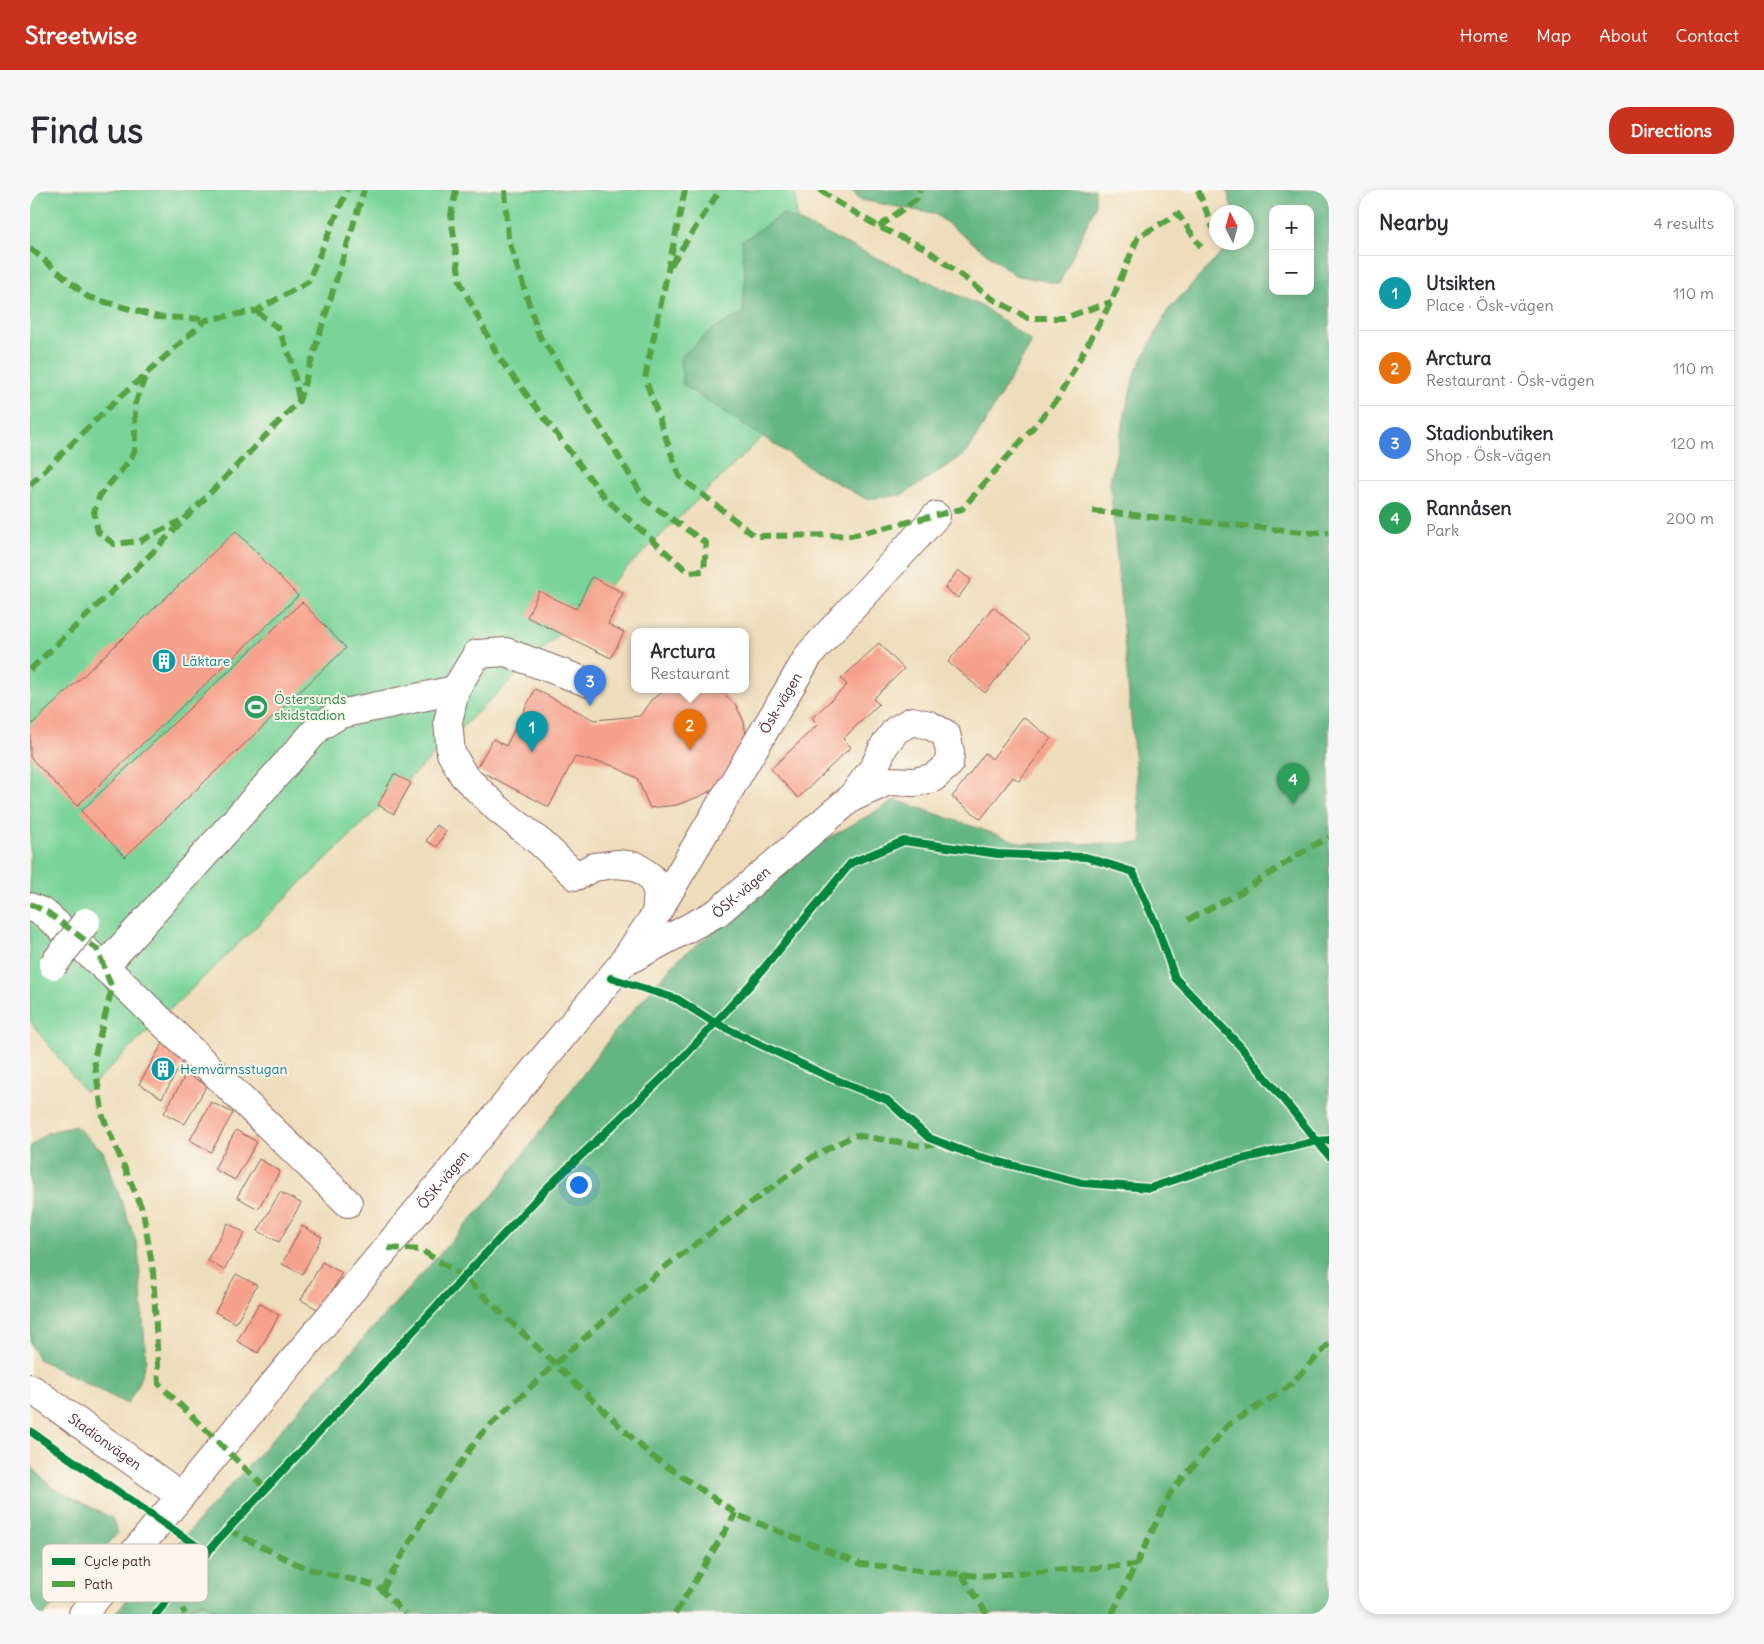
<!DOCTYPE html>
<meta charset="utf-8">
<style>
body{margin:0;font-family:Delius,sans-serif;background:#f7f7f7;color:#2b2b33}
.controls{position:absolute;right:15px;top:15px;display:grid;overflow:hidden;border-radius:10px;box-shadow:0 2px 8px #0003}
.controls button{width:45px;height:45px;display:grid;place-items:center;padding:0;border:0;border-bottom:1px solid #e1e1e2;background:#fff;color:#2b2b33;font:25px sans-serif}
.compass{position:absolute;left:1179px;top:15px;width:45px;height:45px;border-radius:50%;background:#fff;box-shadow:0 2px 8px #0003;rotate:354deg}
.you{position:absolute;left:548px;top:994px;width:18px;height:18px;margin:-12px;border:4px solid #fff;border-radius:50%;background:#1a73e8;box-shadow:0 0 0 8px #1a73e833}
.badge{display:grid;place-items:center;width:32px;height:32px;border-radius:50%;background:#c8321e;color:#fff;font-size:16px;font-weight:700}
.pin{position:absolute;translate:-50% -41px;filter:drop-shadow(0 1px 2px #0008)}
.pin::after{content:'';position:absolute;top:26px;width:18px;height:15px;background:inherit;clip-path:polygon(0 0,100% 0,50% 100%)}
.popup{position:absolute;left:601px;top:438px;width:118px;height:65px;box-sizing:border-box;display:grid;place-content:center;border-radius:10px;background:#fff;filter:drop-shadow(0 1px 4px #0005);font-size:16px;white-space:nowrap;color:#7c7c81}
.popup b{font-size:19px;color:#2b2b33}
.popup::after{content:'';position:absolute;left:50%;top:100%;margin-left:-10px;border:10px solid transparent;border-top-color:#fff}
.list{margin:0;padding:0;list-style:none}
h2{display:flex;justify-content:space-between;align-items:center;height:65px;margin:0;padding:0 20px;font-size:21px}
h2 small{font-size:16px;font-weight:400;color:#7c7c81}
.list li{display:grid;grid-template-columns:32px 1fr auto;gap:15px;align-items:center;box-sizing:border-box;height:75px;padding:0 20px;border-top:1px solid #e1e1e2}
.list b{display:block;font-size:19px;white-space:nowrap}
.list p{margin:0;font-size:16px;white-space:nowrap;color:#7c7c81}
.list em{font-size:16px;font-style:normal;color:#7c7c81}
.map{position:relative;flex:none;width:1299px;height:1424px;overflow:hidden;border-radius:20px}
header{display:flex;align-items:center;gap:30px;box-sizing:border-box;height:70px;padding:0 25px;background:#c8321e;color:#fff}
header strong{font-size:24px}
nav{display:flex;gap:28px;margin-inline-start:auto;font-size:18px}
.intro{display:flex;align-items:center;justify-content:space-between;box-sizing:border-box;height:120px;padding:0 30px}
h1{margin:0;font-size:35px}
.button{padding:12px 22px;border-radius:20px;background:#c8321e;color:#fff;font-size:18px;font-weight:700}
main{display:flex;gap:30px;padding:0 30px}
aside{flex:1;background:#fff;border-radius:20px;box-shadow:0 2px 8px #0003}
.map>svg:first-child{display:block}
.green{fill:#7ad49a;stroke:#627a62}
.forest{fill:#63b682;stroke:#566a56;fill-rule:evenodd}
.building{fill:#f6a18c}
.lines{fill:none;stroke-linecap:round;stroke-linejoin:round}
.minor-casing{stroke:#83625d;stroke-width:30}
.minor{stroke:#fff;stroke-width:28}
.minor-bridge-casing{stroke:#83625d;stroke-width:30;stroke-linecap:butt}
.minor-bridge{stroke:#fff;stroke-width:28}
.quiet{stroke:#56a243;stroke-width:6;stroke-dasharray:12 6;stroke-linecap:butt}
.cycleway-casing{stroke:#fbf7ec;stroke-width:11}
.cycleway{stroke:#00873e;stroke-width:8}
.labels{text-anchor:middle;stroke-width:4;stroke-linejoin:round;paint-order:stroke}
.culture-label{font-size:14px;fill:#0d838f;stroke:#fbf7ec;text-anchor:start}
.leisure-label{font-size:14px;fill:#27864d;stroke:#fbf7ec;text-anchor:start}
.street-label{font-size:14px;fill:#4a1f2b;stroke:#fbf7ec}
.key{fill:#fbf7ec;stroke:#c6b6b2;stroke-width:1}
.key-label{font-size:14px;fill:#4a1f2b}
</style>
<header>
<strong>Streetwise</strong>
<nav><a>Home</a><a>Map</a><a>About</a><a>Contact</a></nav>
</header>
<div class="intro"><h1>Find us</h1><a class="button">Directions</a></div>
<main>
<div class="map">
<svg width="1299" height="1424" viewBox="0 0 1299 1424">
<rect width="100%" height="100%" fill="#fbf7ec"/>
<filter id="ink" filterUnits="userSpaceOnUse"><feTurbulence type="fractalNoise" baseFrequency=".02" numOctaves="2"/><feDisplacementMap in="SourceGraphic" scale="10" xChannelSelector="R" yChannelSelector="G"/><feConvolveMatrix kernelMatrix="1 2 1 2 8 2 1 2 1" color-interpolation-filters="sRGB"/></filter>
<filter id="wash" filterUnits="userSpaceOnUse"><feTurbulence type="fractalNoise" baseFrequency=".0096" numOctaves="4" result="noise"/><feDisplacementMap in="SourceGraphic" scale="20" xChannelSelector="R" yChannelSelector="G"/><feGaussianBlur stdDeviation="1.12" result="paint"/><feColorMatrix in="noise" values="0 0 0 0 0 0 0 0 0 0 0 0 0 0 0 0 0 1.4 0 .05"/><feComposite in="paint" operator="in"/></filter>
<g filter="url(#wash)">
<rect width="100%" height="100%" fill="#edb"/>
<path class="green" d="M0,0h765l13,203 -723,699 -55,-71z
M174,1413l16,11h-52z"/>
<path class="forest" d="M821,0h244v17l-36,77 -44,-9 -80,-61 -74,-14z
M1197,0h102v1424h-1107l-18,-12 -39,12h-51l380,-420 119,-160 64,-74 72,-56 67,-59 80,-45 128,44 118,-1 -32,-362 24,-106 34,-65 63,-67 15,-1v-30h-13zM1243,19h37v82h-37z
M753,24l202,94 47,34 -65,111 -65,42 -36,4 -49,-27 -134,-87 -3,-27 30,-27 33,-18 2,-38 -3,-34z
M45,936l28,25 35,96 8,114 -9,26 -10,17 -89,-45 -8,-17v-195l16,-14z
M0,1275l23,23 59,30 6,15 -73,81h-15z"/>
<g id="blocks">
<path class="building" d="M206,341l62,65 -221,210 -47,-49v-31z
M928,380l13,10 -13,18 -13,-10z
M562,387l31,16 -15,31 16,8 -13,26 -84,-41 12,-26 37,18z
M272,412l44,46 -221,209 -44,-46z
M963,417l37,31 -45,55 -37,-31z
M849,453l25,26 -31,30 6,5 -36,35 8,8 -53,51 -27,-29 47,-45 -6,-6 35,-33 -6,-6z
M505,499l59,31 46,-4 11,-16 15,-11h49l7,3 14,13 8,17 3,19 -30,47 -19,9 -21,8 -27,3 -13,-30 -26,-13 -36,-8 -26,50 -73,-38 17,-30 13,7z
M993,527l28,21 -32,43 -6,-4 -32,42 -29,-22 33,-44 7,6z
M364,584l17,9 -17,31 -16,-9z
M406,635l10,6 -9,16 -11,-6z
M134,851l23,13 -25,44 -23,-14z
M156,884l21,11 -22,39 -21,-11z
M181,912l22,11 -22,39 -21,-12z
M206,940l21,12 -22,38 -21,-11z
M229,969l21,12 -22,38 -21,-12z
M250,1002l21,11 -22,39 -21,-11z
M198,1033l17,10 -21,37 -17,-10z
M272,1036l20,11 -20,37 -20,-10z
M292,1072l20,11 -21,38 -20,-11z
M206,1084l21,11 -21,38 -21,-11z
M229,1113l20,12 -21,38 -21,-12z"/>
</g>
</g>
<g filter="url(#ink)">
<use href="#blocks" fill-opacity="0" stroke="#83625d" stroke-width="1"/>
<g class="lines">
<defs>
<g id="minor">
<path d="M559,493l-83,-31 -29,2 -22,36 -7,32 3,31 13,23 33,32 44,35 35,33 18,-9 22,-3 20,2 15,11 7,15 -2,22 -31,45"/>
<path d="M0,717l14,6 79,71 225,219"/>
<path id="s1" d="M626,724l153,-259 127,-139"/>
<path d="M74,777l215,-240 21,-13 115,-24"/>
<path id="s2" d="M0,1198l151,108"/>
<path id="s3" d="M53,1424l540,-651 95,-51 133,-114 24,-32 9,-20 12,-16 16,-9 17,4 17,9 4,18 -1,12 -16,14 -19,4 -26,-1 -37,17"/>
</g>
</defs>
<use href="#minor" class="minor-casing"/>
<use href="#minor" class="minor"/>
<defs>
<path id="minor-bridge" d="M23,775l33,-43"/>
</defs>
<use href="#minor-bridge" class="minor-bridge-casing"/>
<use href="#minor-bridge" class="minor-bridge"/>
<path class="quiet" d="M426,0l-5,25 9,67 39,76 106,140 83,74 16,-1 2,-28 -61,-43 -37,-61 -69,-104 -31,-97 -3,-48
M655,0l-40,188 34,98 76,60 100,-1 107,-26 95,-109 54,-98 27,-65 40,-23 23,33
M790,0l14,10 45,27 46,21 66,50 37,20h36l47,-16
M1168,0l18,46
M849,37l37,-28 4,-9
M0,58l58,49 70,20 52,2
M641,75l49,-75
M226,121l22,17 13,31 8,40
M115,187l-10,28v44l-5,11 -30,35 -6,17 4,20 16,12 26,-3 40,-20
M0,295l81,-80 95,-85 50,-9 52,-29 39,-92
M1063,321l220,22 16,-1
M0,480l124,-119 145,-150 65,-211
M0,714l17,8 50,37 15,39 -18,71 9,58 40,94 10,60 6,113 107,105
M1158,730l55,-29 61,-40 25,-14
M358,1058l33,2 43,27 185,177 91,62 121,48 117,12 158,-11
M198,1340l77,38 73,18 27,28
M931,1384l26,40
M352,1401l49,-86 50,-71 74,-70 107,-95 152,-113 41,-21 67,11 14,-3
M145,1402l10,22
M645,1424l61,-101
M1082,1424l59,-122 57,-67 59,-37 42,-44"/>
<defs>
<path id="cycleway" d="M581,788l66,21 38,24 114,54 58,23 42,38 47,18 106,27 68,5 72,-24 95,-23 12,-1
M0,1241l177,122
M126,1424l61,-73 329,-352 132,-126 72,-78 101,-122 53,-22 94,13 88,3 47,15 24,55 18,51 65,68 89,110"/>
</defs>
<use href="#cycleway" class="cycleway-casing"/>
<use href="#cycleway" class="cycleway"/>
</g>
</g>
<defs>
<symbol id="building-disc" viewBox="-11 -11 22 22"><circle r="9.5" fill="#0f9aa8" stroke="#fbf7ec"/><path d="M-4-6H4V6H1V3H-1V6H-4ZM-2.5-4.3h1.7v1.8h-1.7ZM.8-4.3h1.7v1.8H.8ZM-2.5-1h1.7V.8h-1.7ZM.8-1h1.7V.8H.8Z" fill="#fff"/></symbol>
<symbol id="stadium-disc" viewBox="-11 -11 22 22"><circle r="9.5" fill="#2e9e5b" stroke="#fbf7ec"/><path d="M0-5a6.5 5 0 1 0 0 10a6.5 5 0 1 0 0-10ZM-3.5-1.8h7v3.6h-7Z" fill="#fff"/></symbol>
</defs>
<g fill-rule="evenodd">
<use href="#building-disc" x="120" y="457" width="28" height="28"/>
<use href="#stadium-disc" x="212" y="503" width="28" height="28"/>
<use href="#building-disc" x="119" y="865" width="28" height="28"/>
</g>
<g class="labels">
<g class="culture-label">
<text x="152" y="476">Läktare</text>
<text x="150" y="884">Hemvärnsstugan</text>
</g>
<g class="leisure-label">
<text x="244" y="514">Östersunds<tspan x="244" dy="16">skidstadion</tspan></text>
</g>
<g class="street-label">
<text dy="5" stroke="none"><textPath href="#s1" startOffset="245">Ösk-vägen</textPath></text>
<text dy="5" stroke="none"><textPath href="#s3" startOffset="984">ÖSK-vägen</textPath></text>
<text dy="5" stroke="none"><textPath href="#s3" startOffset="564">ÖSK-vägen</textPath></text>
<text dy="5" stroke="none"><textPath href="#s2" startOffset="92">Stadionvägen</textPath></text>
</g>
</g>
<rect x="12" y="1354" width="166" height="58" rx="8" class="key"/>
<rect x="22" y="1368" width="23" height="7" fill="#00873e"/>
<rect x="22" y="1391" width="23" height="6" fill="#56a243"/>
<g class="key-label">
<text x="54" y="1376">Cycle path</text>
<text x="54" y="1399">Path</text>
</g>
</svg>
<div class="controls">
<button>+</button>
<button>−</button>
</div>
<svg class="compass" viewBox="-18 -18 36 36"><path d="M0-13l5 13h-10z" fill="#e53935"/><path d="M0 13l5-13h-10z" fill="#7c7c81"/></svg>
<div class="you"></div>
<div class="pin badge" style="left:502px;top:562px;background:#0f9aa8">1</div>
<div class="pin badge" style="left:660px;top:560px;background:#e8710a">2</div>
<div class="popup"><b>Arctura</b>Restaurant</div>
<div class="pin badge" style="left:560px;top:516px;background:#3f7fe0">3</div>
<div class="pin badge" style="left:1263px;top:614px;background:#2e9e5b">4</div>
</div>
<aside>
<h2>Nearby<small>4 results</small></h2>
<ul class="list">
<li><span class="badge" style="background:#0f9aa8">1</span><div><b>Utsikten</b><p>Place · Ösk-vägen</p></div><em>110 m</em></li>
<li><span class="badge" style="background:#e8710a">2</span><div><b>Arctura</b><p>Restaurant · Ösk-vägen</p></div><em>110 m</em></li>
<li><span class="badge" style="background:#3f7fe0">3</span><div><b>Stadionbutiken</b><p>Shop · Ösk-vägen</p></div><em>120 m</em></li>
<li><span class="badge" style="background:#2e9e5b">4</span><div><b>Rannåsen</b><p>Park</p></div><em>200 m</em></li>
</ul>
</aside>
</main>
